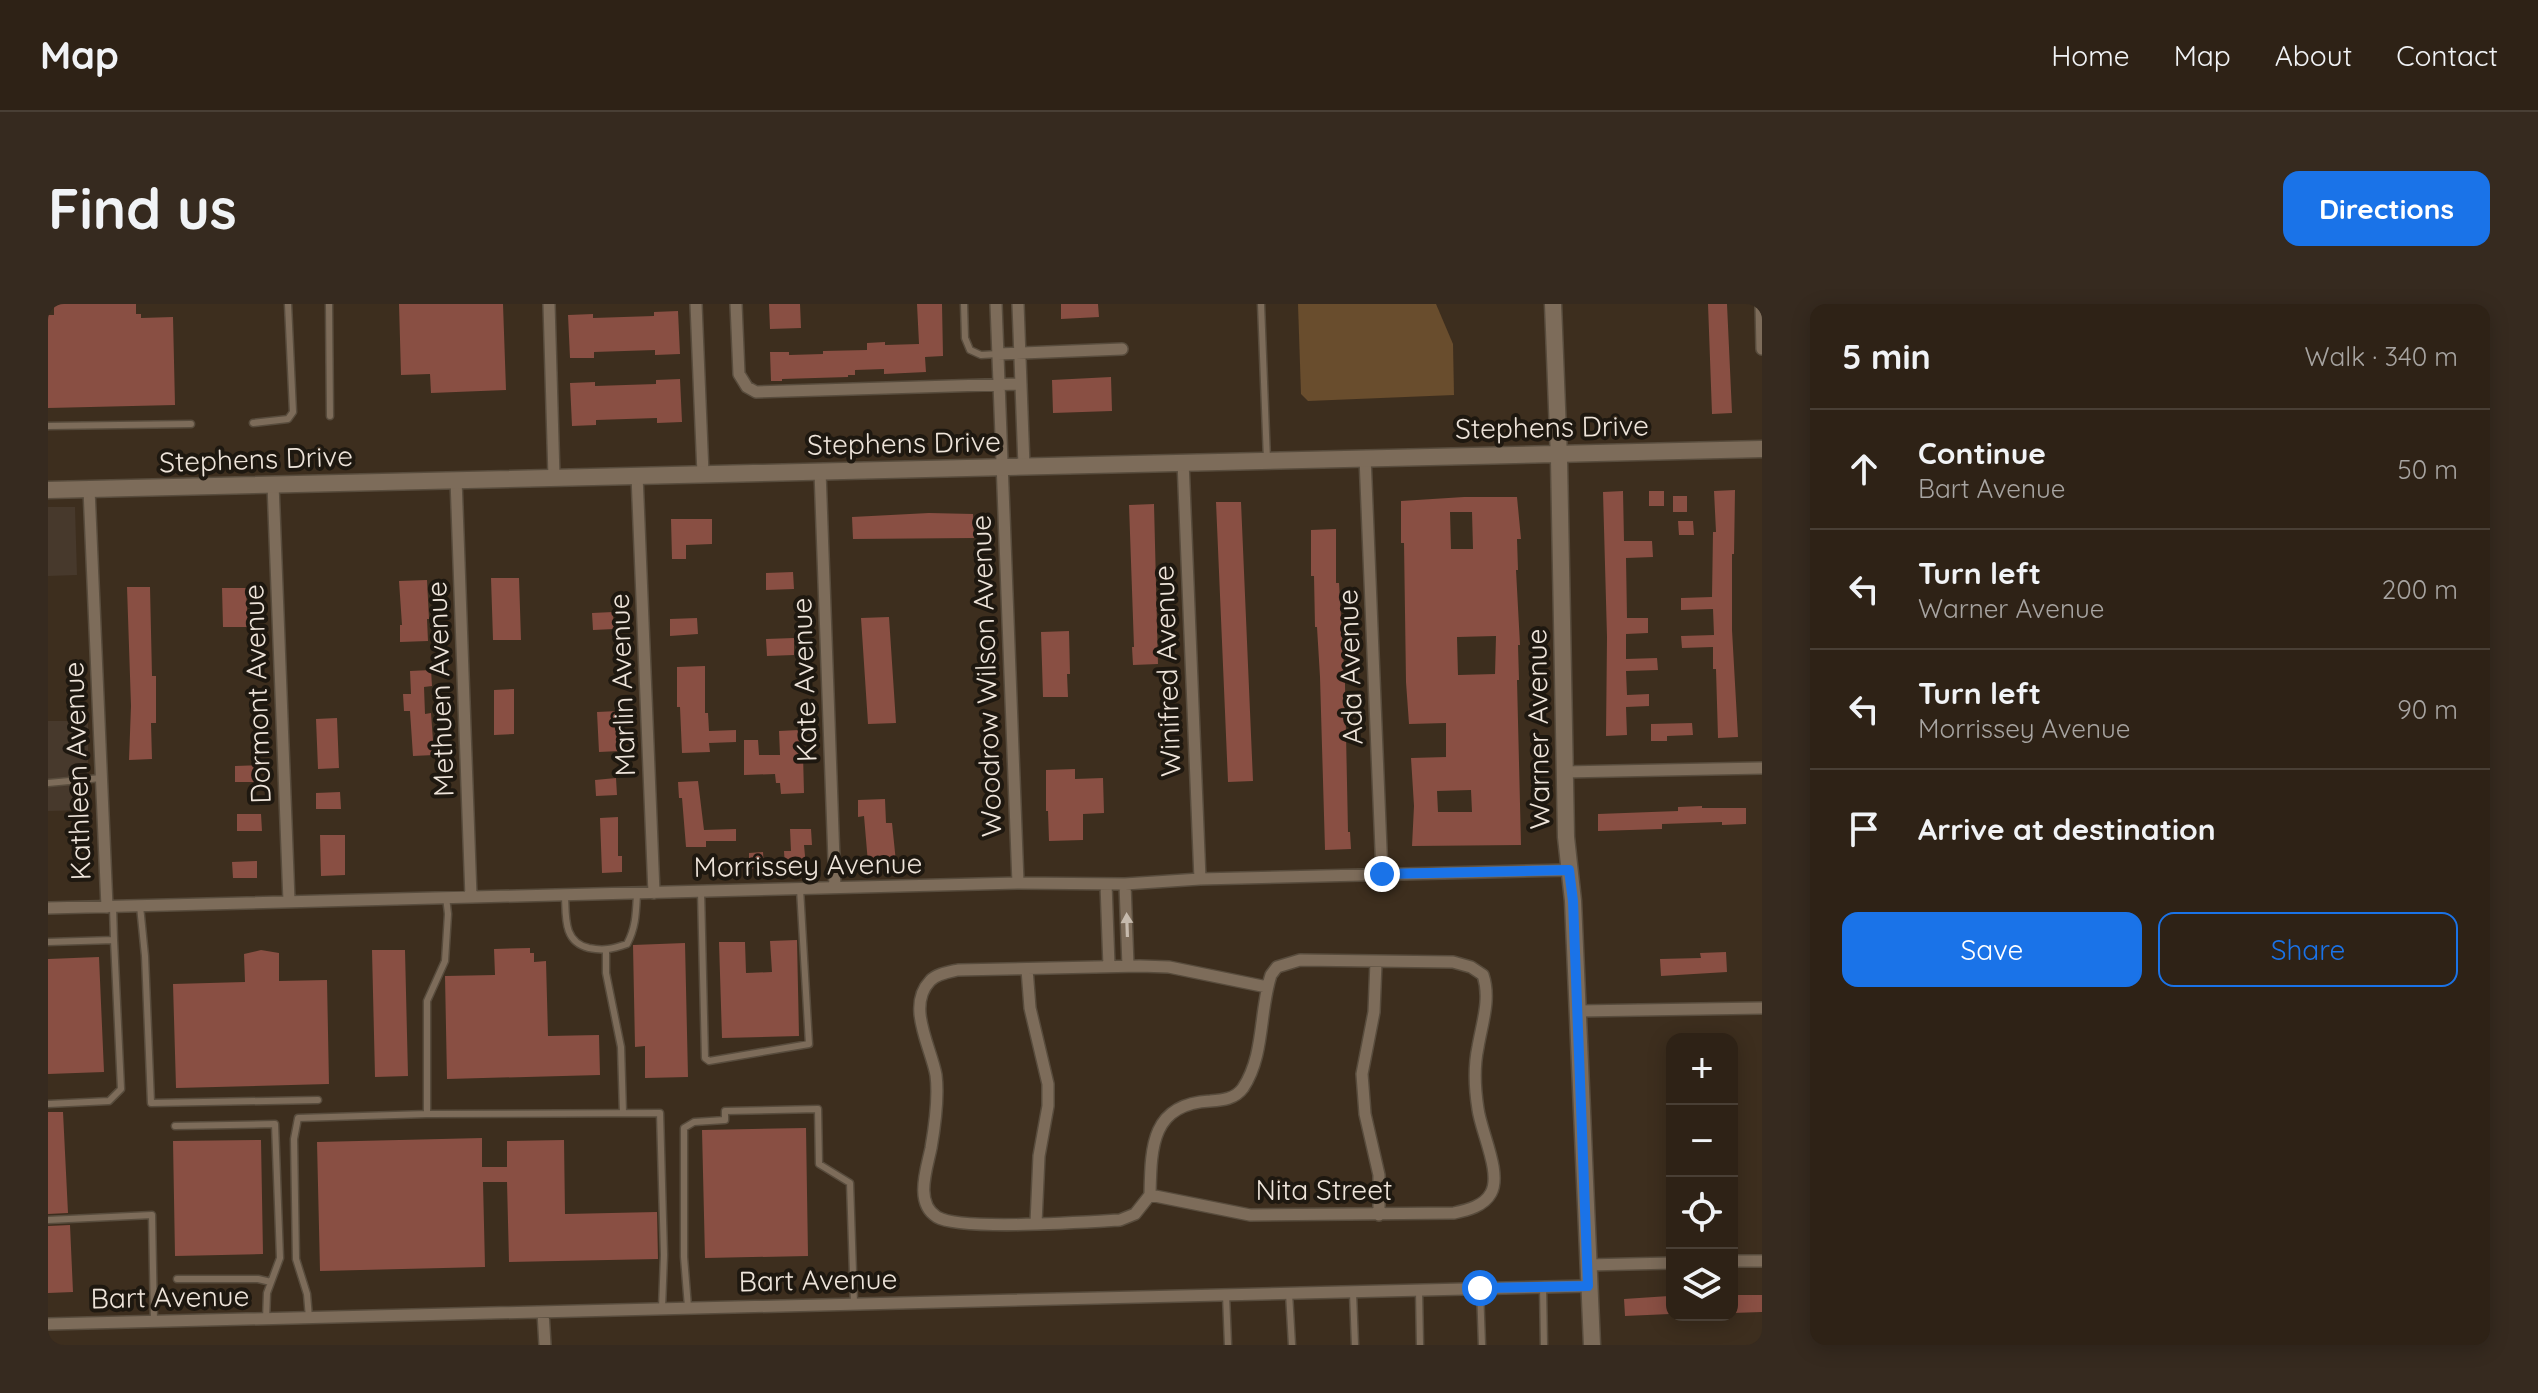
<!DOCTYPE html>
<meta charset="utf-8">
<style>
body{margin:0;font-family:Quicksand,sans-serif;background:#362a1f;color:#f1f3f6}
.controls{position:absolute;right:24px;bottom:24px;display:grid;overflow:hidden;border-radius:16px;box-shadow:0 4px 20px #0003}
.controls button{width:72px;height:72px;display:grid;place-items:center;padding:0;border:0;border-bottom:2px solid #493f35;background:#2e2216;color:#f1f3f6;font:40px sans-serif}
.stop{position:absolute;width:24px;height:24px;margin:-18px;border:6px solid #1a73e8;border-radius:50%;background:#fff}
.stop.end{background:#1a73e8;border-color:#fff;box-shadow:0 2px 8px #0008}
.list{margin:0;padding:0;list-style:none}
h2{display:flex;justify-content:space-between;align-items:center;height:104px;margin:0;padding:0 32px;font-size:34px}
h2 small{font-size:26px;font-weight:400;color:#a7a4a1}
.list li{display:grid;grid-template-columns:52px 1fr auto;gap:24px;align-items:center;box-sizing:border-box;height:120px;padding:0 32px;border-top:2px solid #493f35}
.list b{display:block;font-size:30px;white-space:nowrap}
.list p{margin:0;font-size:26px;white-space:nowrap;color:#a7a4a1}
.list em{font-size:26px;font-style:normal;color:#a7a4a1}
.actions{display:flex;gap:16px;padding:24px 32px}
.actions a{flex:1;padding:18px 0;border:2px solid #1a73e8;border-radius:16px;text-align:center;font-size:28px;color:#1a73e8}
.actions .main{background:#1a73e8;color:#fff}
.icon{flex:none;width:44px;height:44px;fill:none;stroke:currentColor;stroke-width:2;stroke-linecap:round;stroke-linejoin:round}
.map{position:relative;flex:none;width:1714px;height:1041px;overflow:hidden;border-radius:16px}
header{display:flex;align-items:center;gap:48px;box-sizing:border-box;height:112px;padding:0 40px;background:#2e2216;border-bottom:2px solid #493f35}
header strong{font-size:38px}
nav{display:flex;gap:44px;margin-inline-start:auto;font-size:28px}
.intro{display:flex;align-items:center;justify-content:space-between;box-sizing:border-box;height:192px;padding:0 48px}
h1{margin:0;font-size:56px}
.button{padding:20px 36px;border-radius:16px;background:#1a73e8;color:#fff;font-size:28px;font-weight:700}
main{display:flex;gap:48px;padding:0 48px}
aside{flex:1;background:#2e2216;border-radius:16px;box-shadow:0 4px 20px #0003}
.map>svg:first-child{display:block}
.commercial{fill:#47392c}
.green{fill:#694d2d}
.building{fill:#894f43;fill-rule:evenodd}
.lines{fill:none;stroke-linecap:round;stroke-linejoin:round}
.lane-casing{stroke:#584c3d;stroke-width:9}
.street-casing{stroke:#584c3d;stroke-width:14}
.secondary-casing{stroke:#584c3d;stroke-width:19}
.lane{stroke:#7d6c5a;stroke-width:6}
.street{stroke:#7d6c5a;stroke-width:11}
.secondary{stroke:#7d6c5a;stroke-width:16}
.oneway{fill:#c6baad}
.route{stroke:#1a73e8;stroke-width:10}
.labels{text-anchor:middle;stroke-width:8;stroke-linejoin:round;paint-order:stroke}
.street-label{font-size:28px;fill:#eee4da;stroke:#1e1810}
</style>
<header>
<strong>Map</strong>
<nav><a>Home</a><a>Map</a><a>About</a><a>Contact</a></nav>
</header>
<div class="intro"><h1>Find us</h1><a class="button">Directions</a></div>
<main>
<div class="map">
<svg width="1714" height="1041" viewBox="0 0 1714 1041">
<rect width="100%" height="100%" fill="#3d2e1e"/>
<path class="commercial" d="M0,203h27l2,68 -29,1z
M0,417h40v89l-40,1z"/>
<path class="green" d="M1250,0h138l17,40 1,51 -146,6 -7,-7z"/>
<path class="building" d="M6,0h82v10h5v4l32,-1 2,88 -127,3v-93h6z
M351,0h104l3,86 -75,3 -1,-19 -29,1z
M721,0h31l1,24 -31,1z
M869,0h25l1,52 -18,1 1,15 -42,2v-5l-29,1v5h-7v2l-66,2v2h-11l-1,-29h19v3l34,-1v-3l44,-1v-7l18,-1v3l34,-1z
M1013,0h37l1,13 -38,2z
M1660,0h19l5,109 -20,1z
M630,7l2,43 -25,1v-5l-61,2v6h-24l-2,-43 25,-1v4l61,-2v-4z
M1063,73l1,34 -59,2 -1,-33z
M632,75l2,43 -25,1v-5l-61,2v5l-24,1 -2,-43 25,-1v4l61,-2v-4z
M1687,186l-1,64h-2v76l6,107 -20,1 -2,-69h-3v-22l-31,1 -1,-12 33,-1 -1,-26 -32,1v-12l31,-1 1,-65h3l-2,-41z
M1575,187l1,50h28l1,16 -27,1 1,60h21v15l-22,1v25l31,-1 1,12 -32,1 1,24 22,-1v12l-23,1 1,28 -21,1 1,-99 -4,-145z
M1601,187h15v15h-15z
M1625,192h14v16h-14z
M1416,193h53l4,42h-4l1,31h-2l4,75h-2l1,35h-2l4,165 -109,1 2,-40 -3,-48 35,-1v-34l-37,1 -3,-42 -2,-139h-3v-42zM1402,208h22l1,37h-22zM1448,332l-1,38 -37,1 -1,-38zM1423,486l1,22h-34l-1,-21z
M1168,198h25l12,279 -25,1z
M1106,200l4,160 -25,1 -1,-18h2l-5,-142z
M881,209l44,1 1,24 -121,1 -1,-22z
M623,215h41v25l-26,1v14h-14z
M1630,217h15l1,14h-15z
M1288,225v54h3l6,101 3,148h2l1,17 -26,1 -5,-173 -3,-50h-2l-1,-51h-3v-46z
M745,268l1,17 -28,1v-17z
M443,274h28l2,62h-28z
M379,276l2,39h-2l1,22 -28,1v-17h2l-3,-44z
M79,283h23l2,89h4v47h-5l1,36 -23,1 2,-54z
M174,284h24l2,39h-25z
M565,308l1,17 -21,1 -1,-17z
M841,313l7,106 -28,1 -7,-106z
M649,314l1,16 -28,2v-17z
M1021,327l1,43h-3l1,23h-25l-2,-65z
M746,334v17l-27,1 -1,-17z
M657,362v47h3l1,18 27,-1v12l-27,1 1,9 -28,1 -2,-46h-3v-40z
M383,366l1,16 -8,1 1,27 6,-1 3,42 -21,1 -3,-45h-6l-1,-17h8l-1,-23z
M466,385v45l-20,1v-45z
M570,407l2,40 -21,1 -2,-40z
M289,414l2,50 -21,1 -2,-50z
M1644,419l1,12 -26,1v5h-16v-17z
M751,426l2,24h2l1,39 -23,1 -1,-11h-4l-1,-9 -31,1v-35h14l1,15h21l-1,-24z
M212,461v17h-25v-16z
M1027,465v10l28,-1 1,35 -21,1v26l-34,1 -1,-30h-2v-41z
M568,474l1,17 -21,1 -1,-16z
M650,477l6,49 32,-1v12h-30v6h-20l-4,-49h-3l-1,-16z
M292,488l1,17h-25v-16z
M837,495l1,24h6l4,39 -28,1 -4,-47 -6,1v-17z
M1654,502v2h44v16l-24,1v-3l-60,2v5l-64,2v-17l80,-3v-4z
M189,510h24l1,17h-25z
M570,513v39h4v16l-20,1 -2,-55z
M742,525h21l1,16h-8l2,22 -21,1 -1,-17h7z
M272,531h25v40l-24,1z
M715,548l1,17h-15v-16z
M209,557v17h-24l-1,-16z
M749,636l2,96 -77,2 -3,-96h26l1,31 26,-1 -2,-31z
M637,639l3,134 -43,1v-32l-10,1 -2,-102z
M482,644v5h4v9l12,-1 2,75 51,-1 1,40 -153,4 -2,-103 50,-1 -1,-26z
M213,646l18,3v28l48,-1 2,104 -153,4 -3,-104 72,-2 -1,-28z
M324,646h33l3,126 -33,1z
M1678,648l1,20 -66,4 -1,-17 41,-1 -1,-5z
M51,653l5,115 -56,2v-115z
M0,808h15l5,101 -20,1z
M758,824l2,128 -103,2 -3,-128z
M434,834v29h25v-26l57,-1 1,74 92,-2 1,47 -149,3 -2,-80h-24l2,85 -165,4 -3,-129z
M213,836l2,114 -88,2 -2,-115z
M22,921l3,67 -25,1v-67z
M1684,991h30v17l-30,1z
M1621,992l1,18 -45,2 -1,-17z"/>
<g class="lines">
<defs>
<path id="lane" d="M281,0l1,112
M916,0l1,34 5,12 11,5 17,-1
M1213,0l6,156
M205,119l35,-4 5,-7 -5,-108
M0,122l143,-2
M0,479l53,-5
M653,588l4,166 4,3 100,-17 -9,-155
M517,591c1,22 -2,47 24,53 15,3 23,1 38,-4 9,-17 9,-31 10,-51
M92,602l5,50 6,147 167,-3
M0,638l66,-2 -1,-33
M558,647v22l15,74 2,66
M0,800l61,-3 12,-12 -7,-149
M379,810v-113l18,-40 3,-47 -2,-17
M127,822l100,-2 5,134 -13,35 -1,27
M0,916l104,-5 2,106
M129,975h81l13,3
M1495,983l1,58
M1432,985l2,56
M1371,986l1,55
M1241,989l3,52
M1305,989l2,52
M1178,991l2,50
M640,1003l-4,-50v-129l10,-6 31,-2v-9l93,-2 1,55 31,19 4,120
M261,1014l-2,-24 -11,-35 -2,-120 4,-21 129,-4 233,-1 4,142 -2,53"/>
<path id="street" d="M501,0l5,173
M648,0l7,170
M688,0l3,70 8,13 9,5 265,-8
M948,0l22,579
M970,0l6,162
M1713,0l1,45
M950,50l124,-5
M1317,153l17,417
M1135,157l17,418
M772,167l15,417
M589,171l17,418
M408,175l15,418
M225,180l16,417
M41,185l18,418
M1516,468l198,-4
M1058,580l3,82
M1077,580l3,82
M0,604l970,-25 107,1 75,-5 369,-9
M1252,656l153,2 18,5 12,8c8,24 -1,48 -5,72 -4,19 -3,43 0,62 3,23 24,64 13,84 -7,13 -23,17 -37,20l-204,2 -100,-20c1,-48 1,-91 60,-94 13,-1 25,-2 33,-13 22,-33 16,-77 28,-113l6,-8z
M1328,658l-2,50 -12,62 3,40 14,61v40
M979,665l3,39 18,76v22l-9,50 -3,67
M1530,707l184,-3
M1102,891l-15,19 -15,6c-32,2 -160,11 -183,-3 -23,-14 -10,-49 -6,-69 4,-23 8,-50 5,-73 -5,-28 -30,-69 -6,-94 6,-7 19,-9 28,-11l182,-4 29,1 98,20
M1684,957h30
M1539,961l85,-2
M495,1008l2,33
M0,1020l1540,-38"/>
<path id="secondary" d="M1505,0l6,155 7,378 7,64 19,444
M0,186l1714,-41"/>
</defs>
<use href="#lane" class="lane-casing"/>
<use href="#street" class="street-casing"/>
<use href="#secondary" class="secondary-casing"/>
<use href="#lane" class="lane"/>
<use href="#street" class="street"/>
<use href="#secondary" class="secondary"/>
</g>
<defs><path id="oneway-solid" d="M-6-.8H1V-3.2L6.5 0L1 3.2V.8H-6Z" transform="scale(2)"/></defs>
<use class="oneway" href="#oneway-solid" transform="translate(1079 621) rotate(-92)"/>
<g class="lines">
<path class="route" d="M1334,570l187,-4 4,31 15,385 -108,2"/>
</g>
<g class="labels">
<g class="street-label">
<text transform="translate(1504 123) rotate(-1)" y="10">Stephens Drive</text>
<text transform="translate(856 139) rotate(-1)" y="10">Stephens Drive</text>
<text transform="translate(208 155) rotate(-2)" y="10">Stephens Drive</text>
<text transform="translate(1302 363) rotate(-92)" y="10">Ada Avenue</text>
<text transform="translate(1119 367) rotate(-92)" y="10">Winifred Avenue</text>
<text transform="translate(938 372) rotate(-92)" y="10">Woodrow Wilson Avenue</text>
<text transform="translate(756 376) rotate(-92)" y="10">Kate Avenue</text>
<text transform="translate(574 381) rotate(-92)" y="10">Marlin Avenue</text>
<text transform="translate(392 385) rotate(-92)" y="10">Methuen Avenue</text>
<text transform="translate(209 390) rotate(-92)" y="10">Dormont Avenue</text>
<text transform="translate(1490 425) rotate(-91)" y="10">Warner Avenue</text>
<text transform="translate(29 467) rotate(-92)" y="10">Kathleen Avenue</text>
<text transform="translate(760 561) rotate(-1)" y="10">Morrissey Avenue</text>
<text x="1276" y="896">Nita Street</text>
<text transform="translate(770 976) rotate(-1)" y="10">Bart Avenue</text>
<text transform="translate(122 993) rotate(-1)" y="10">Bart Avenue</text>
</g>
</g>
</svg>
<div class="controls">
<button>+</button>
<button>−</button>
<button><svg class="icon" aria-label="locate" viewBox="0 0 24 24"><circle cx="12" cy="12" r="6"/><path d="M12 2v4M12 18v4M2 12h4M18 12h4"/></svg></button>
<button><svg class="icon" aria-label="layers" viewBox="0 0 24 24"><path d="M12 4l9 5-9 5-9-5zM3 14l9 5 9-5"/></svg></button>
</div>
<div class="stop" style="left:1432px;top:984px"></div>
<div class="stop end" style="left:1334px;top:570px"></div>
</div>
<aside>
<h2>5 min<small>Walk · 340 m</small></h2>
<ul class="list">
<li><svg class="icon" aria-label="ahead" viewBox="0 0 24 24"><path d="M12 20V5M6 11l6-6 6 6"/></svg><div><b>Continue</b><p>Bart Avenue</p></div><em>50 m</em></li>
<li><svg class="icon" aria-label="left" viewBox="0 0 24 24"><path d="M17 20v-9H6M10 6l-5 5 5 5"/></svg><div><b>Turn left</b><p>Warner Avenue</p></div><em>200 m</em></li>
<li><svg class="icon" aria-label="left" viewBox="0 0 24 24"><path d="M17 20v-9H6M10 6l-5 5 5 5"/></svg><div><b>Turn left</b><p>Morrissey Avenue</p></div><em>90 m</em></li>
<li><svg class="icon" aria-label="arrive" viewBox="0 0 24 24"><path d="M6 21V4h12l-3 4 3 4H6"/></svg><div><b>Arrive at destination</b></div></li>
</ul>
<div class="actions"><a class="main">Save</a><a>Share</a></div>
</aside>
</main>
